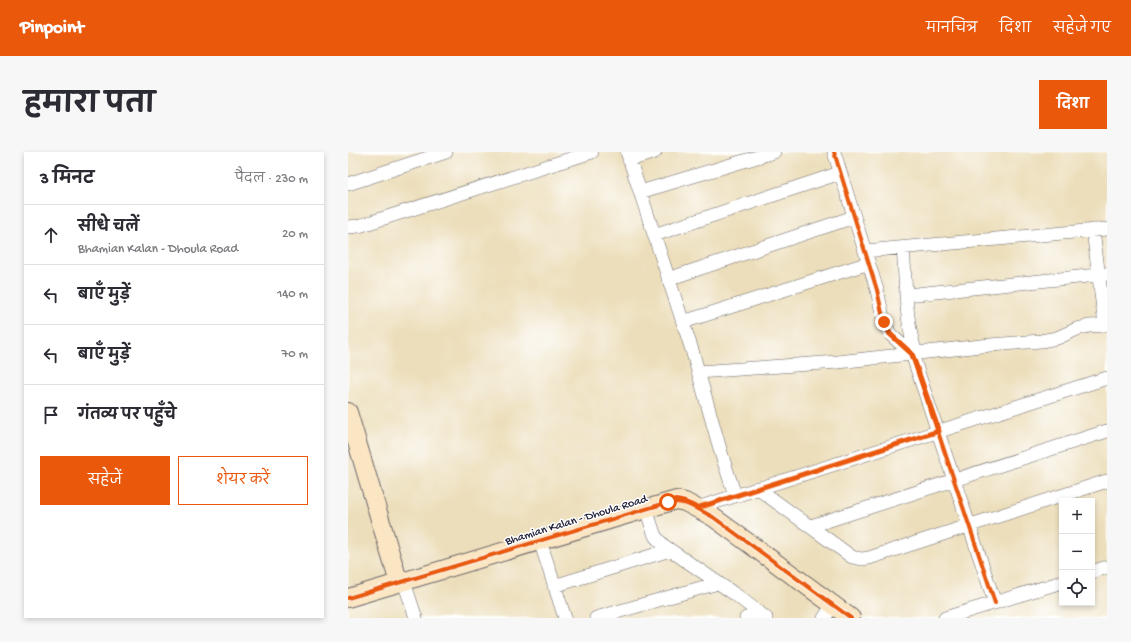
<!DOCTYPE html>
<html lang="hi">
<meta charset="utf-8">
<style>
body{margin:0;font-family:"Gochi Hand","Playpen Sans Deva",sans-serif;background:#f7f7f7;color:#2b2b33}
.controls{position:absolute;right:12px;bottom:12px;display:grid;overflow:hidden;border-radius:0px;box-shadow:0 2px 6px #0003}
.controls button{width:36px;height:36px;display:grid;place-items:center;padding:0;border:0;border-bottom:1px solid #e1e1e2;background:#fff;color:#2b2b33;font:20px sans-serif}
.stop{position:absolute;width:12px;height:12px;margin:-9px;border:3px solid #ea580c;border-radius:50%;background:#fff}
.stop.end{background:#ea580c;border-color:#fff;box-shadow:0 1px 4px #0008}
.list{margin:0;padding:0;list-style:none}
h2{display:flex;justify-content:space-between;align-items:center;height:52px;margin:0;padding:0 16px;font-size:17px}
h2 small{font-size:13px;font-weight:400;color:#7c7c81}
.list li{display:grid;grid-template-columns:26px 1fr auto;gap:12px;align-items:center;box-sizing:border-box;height:60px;padding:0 16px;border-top:1px solid #e1e1e2}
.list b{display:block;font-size:15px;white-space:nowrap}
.list p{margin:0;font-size:13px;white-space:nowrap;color:#7c7c81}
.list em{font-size:13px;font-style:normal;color:#7c7c81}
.actions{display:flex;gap:8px;padding:12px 16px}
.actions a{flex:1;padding:9px 0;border:1px solid #ea580c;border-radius:0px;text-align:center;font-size:14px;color:#ea580c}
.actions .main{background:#ea580c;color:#fff}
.icon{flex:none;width:22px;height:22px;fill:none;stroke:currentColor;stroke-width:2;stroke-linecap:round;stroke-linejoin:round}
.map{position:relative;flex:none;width:759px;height:466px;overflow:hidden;border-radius:0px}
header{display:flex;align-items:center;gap:24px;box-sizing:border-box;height:56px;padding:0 20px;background:#ea580c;color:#fff}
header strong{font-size:19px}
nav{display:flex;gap:22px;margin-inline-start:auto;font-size:14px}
.intro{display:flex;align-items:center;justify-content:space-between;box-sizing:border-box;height:96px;padding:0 24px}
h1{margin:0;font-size:28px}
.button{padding:10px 18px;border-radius:0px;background:#ea580c;color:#fff;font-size:14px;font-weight:700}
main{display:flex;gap:24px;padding:0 24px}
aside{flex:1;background:#fff;border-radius:0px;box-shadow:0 2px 6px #0003}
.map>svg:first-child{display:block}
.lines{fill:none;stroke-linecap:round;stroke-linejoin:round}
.street-casing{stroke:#696467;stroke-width:14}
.secondary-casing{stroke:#696467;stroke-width:20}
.street{stroke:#fff;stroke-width:13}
.secondary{stroke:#fbe6c4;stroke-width:18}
.cycleway-casing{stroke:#fff;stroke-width:6}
.cycleway{stroke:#e8590c;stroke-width:4}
.route{stroke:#ea580c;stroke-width:5}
.labels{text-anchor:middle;stroke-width:3;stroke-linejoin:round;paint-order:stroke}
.street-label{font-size:12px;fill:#22223b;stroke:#fff}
</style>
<header>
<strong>Pinpoint</strong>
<nav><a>मानचित्र</a><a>दिशा</a><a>सहेजे गए</a></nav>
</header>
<div class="intro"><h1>हमारा पता</h1><a class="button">दिशा</a></div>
<main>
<aside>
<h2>3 मिनट<small>पैदल · 230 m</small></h2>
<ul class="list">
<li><svg class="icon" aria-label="ahead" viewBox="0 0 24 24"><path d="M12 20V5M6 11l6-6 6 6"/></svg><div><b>सीधे चलें</b><p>Bhamian Kalan - Dhoula Road</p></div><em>20 m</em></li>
<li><svg class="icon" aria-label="left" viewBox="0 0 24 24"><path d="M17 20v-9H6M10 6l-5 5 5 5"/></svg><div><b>बाएँ मुड़ें</b></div><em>140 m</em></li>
<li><svg class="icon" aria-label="left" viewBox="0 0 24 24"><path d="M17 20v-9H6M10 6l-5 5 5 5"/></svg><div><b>बाएँ मुड़ें</b></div><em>70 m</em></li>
<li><svg class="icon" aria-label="arrive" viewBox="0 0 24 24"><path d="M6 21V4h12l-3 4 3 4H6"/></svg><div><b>गंतव्य पर पहुँचे</b></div></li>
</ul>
<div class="actions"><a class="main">सहेजें</a><a>शेयर करें</a></div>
</aside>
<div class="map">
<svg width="759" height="466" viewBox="0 0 759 466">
<rect width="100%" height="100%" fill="#fff"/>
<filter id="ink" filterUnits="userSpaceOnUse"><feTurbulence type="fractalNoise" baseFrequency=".025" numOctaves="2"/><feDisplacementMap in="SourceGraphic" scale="8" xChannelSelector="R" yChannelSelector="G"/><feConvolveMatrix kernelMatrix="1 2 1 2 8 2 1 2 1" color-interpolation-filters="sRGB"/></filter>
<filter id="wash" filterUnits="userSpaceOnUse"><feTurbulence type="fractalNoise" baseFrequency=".012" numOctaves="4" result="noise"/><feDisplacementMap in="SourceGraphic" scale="16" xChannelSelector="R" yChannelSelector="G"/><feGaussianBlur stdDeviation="0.9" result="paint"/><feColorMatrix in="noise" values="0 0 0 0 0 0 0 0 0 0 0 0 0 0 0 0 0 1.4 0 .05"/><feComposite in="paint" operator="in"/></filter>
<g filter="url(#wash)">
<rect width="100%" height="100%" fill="#ecdeba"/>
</g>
<g filter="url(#ink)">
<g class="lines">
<defs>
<path id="street" d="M279,0l65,198 30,106 13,39
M486,0l43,138 7,32 6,12 22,20 83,249
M281,8l26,-8
M0,32l98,-32
M292,40l134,-40
M0,75l11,-1 233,-74
M745,78l12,95
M306,83l186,-62
M555,96c3,33 2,74 13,105
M517,99l242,-22
M320,127l186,-62
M559,143l200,-21
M335,170l186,-59
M350,220l140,-10 152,-17 51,-4 16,-3 20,-9 12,-3 18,-1
M409,336l95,69 10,2 7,-1 238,-77
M349,356l410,-130
M298,357l9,27 8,9 73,50 30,23
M463,374l296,-95
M192,389l25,77
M744,420l15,-5
M56,430l12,36
M206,434l116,-36
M248,466l122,-35
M398,466l14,-5
M476,466l9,-13
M597,466l117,-36"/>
<path id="secondary" d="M0,260l51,171
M0,446l328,-98 9,2 28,15 138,101"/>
</defs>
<use href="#street" class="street-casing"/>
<use href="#secondary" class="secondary-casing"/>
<use href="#street" class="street"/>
<use href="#secondary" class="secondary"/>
<defs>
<path id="cycleway" d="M486,0l43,138 7,32 6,12 22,20 83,249
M0,446l328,-98 9,2 28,15 138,101"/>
</defs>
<use href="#cycleway" class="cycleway-casing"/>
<use href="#cycleway" class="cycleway"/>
</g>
</g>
<g class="lines" filter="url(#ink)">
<path class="route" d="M320,350c11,-2 19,0 29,6l242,-77 -27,-77 -22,-20 -6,-12"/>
</g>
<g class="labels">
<g class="street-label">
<text transform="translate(228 367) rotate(-17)" y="4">Bhamian Kalan - Dhoula Road</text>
</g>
</g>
</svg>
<div class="controls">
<button>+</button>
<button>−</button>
<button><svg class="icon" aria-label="locate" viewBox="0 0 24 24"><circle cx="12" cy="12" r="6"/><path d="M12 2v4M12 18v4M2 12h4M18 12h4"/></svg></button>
</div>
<div class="stop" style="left:320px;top:350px"></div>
<div class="stop end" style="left:536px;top:170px"></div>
</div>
</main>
